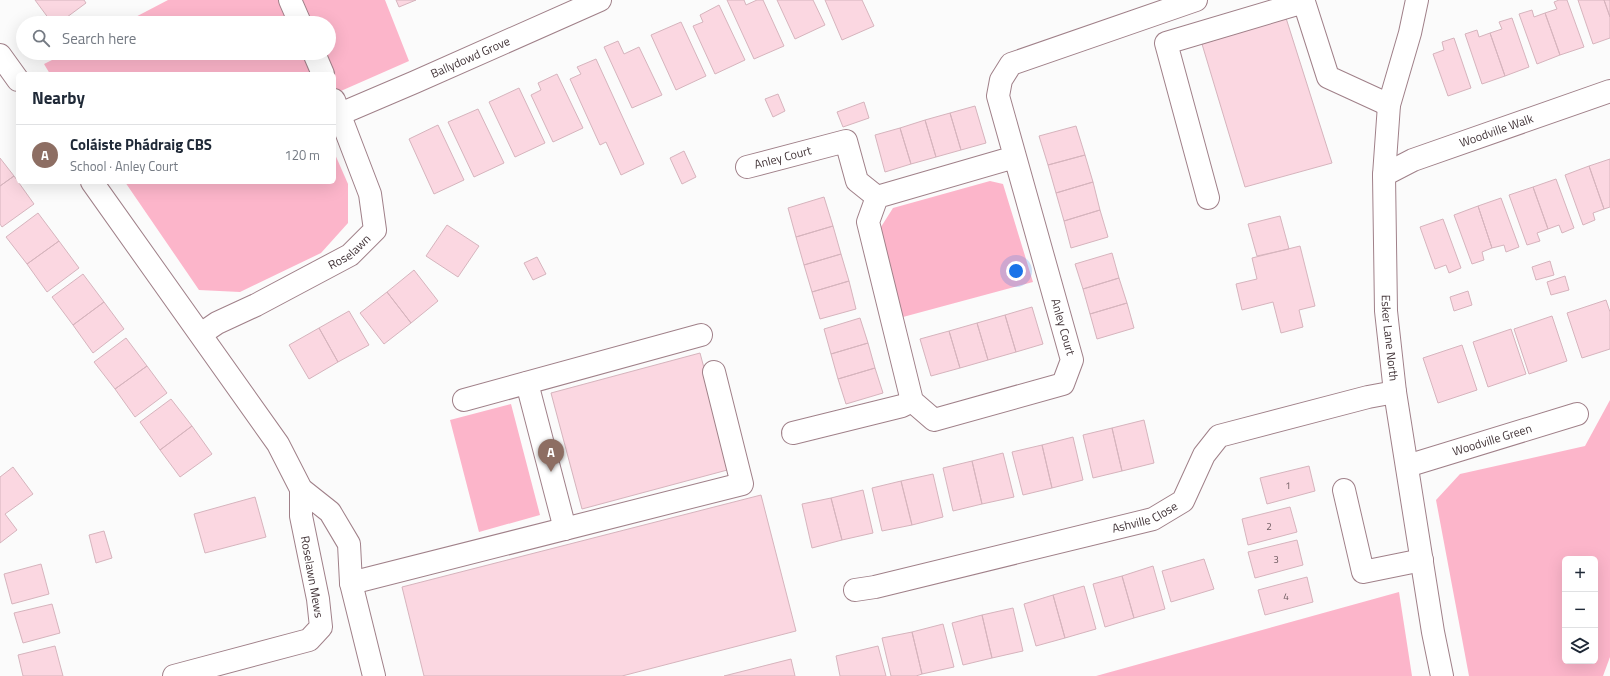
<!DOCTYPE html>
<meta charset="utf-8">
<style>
body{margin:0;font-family:"Titillium Web",sans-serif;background:#f6f6f7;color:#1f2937}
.controls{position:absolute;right:12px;bottom:12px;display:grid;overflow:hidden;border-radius:6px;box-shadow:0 4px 16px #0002}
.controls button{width:36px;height:36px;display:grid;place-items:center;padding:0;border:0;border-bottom:1px solid #e0e1e3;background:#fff;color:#1f2937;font:20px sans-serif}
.you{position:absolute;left:1016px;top:271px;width:14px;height:14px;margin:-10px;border:3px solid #fff;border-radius:50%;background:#1a73e8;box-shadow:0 0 0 6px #1a73e833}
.badge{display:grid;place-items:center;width:26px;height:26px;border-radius:50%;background:#ea580c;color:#fff;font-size:13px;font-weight:700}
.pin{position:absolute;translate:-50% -33px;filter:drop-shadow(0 1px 2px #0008)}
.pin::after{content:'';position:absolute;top:21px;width:14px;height:12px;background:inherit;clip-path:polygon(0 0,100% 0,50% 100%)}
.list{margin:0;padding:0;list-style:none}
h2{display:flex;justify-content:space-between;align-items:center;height:52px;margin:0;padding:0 16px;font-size:17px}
h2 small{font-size:13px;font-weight:400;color:#747a83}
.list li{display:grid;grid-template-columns:26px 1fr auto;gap:12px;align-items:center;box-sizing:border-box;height:60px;padding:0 16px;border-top:1px solid #e0e1e3}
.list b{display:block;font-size:15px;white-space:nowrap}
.list p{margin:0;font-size:13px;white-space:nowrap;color:#747a83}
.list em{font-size:13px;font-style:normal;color:#747a83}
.icon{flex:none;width:22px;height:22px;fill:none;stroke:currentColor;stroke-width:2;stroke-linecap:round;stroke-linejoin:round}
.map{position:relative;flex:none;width:1610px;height:676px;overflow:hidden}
.search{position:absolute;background:#fff;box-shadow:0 4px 16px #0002;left:16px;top:16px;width:320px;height:44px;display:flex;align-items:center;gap:10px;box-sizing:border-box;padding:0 14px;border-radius:22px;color:#747a83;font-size:15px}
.panel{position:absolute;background:#fff;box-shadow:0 4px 16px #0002;left:16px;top:72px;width:320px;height:112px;border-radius:6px}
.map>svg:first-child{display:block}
.green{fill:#fcb5ca;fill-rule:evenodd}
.building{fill:#fbd7e1;stroke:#d6b4bd}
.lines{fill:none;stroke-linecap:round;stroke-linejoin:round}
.minor-casing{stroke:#a08089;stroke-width:24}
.minor{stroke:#fff;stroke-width:22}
.labels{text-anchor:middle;stroke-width:3;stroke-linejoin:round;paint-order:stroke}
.number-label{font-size:10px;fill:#705d62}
.street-label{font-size:12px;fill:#423438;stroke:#fff}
</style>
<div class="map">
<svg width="1610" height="676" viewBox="0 0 1610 676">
<rect width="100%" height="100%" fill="#fbfbfb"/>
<path class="green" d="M168,0h217l24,61 -75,33v-20h-284l-6,-10 22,-11h263v-30h-205z
M334,152l14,32v39l-27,30 -81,39 -41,-2 -74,-108h209z
M990,181l13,3 30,98 -130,35 -24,-87 14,-22z
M1610,400v257l-7,19h-134l-33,-176 24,-26 125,-28zM1565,559h30v102h-30z
M511,404l29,111 -61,17 -29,-112z
M1399,592l13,84h-316z"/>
<path class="building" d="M35,0h49l2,3 -27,20h-7z
M396,0h20l-17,7z
M727,0h17l2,5 11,-5h6l21,46 -30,13z
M777,0h36l12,25 -30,14z
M825,0h37l12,26 -32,14z
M1559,0h8l17,47 -24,8 -15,-42 12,-4 -3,-7z
M1578,0h26l6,17v21l-17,6z
M1604,0h6v17z
M719,5l26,55 -30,14 -22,-48 10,-4 -3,-7z
M1532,10l2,7 11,-4 15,42 -23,9 -18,-50z
M1286,18l46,145 -87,24 -43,-143z
M1512,18l17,49 -24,9 -15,-43 12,-4 -3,-7z
M681,22l25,54 -30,14 -25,-55z
M1477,30l2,7 11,-4 15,43 -23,8 -17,-50z
M1454,38l17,50 -23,8 -15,-42 11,-4 -2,-8z
M618,41l6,13 15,-7 23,48 -30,13 -28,-61z
M596,59l48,105 -23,11 -15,-33 -6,3 -30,-66 11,-5 -4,-7z
M557,74l26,54 -30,14 -22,-47 10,-5 -3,-7z
M519,88l26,55 -30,14 -26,-55z
M778,94l7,17 -12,6 -8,-18z
M864,102l5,16 -26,9 -6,-15z
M975,106l11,37 -25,7 -11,-37z
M478,109l26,54 -30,14 -26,-55z
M950,113l11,37 -25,7 -11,-37z
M925,120l11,37 -25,7 -11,-36z
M438,125l26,55 -30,14 -25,-55z
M1076,126l9,29 -37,10 -9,-29z
M900,128l11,36 -26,8 -10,-37z
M684,151l12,26 -14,7 -12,-26z
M1085,155l8,27 -37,11 -8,-28z
M0,158l14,18 -14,10z
M1610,159v48l-6,2 -15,-43z
M1589,166l15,43 -11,4 2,7 -12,5 -18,-50z
M14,176l20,28 -32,23 -2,-3v-38z
M1556,179l18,49 -12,5 -3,-8 -11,4 -15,-42z
M1093,182l7,28 -36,11 -8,-28z
M1533,187l15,42 -11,4 3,8 -13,4 -18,-50z
M824,197l9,29 -37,11 -8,-29z
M1501,198l18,49 -13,5 -2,-7 -12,3 -14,-42z
M1478,206l14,42 -10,4 2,8 -12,4 -18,-49z
M1100,210l8,27 -37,11 -7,-27z
M38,213l21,28 -32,23 -21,-27z
M1280,216l9,33 -32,7 -9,-32z
M1443,219l18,49 -12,5 -3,-8 -11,4 -15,-42z
M447,225l32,21 -21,31 -32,-21z
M833,226l8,28 -37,11 -8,-28z
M59,241l20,27 -32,24 -20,-28z
M1300,246l15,60 -16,4 4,17 -22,6 -8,-31 -31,8 -6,-26 21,-5 -5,-21z
M1112,253l7,25 -36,11 -8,-25z
M841,254l8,27 -37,11 -8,-27z
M537,257l9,17 -13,6 -9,-17z
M1550,261l4,14 -18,5 -4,-13z
M414,270l24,31 -27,22 -24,-31z
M83,274l21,28 -31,23 -21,-28z
M1565,276l4,14 -18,5 -4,-13z
M1119,278l8,25 -37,11 -7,-25z
M849,281l7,28 -36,10 -8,-27z
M1468,291l4,14 -18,6 -4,-14z
M387,292l24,31 -27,21 -24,-31z
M1606,300l4,12v37l-28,9 -15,-45z
M104,302l20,27 -31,24 -20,-28z
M1127,303l7,25 -37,11 -7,-25z
M1032,307l11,37 -27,8 -11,-37z
M349,311l20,34 -31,17 -19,-34z
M1005,315l11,37 -28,8 -11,-37z
M1552,316l15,45 -38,13 -15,-45z
M860,318l8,25 -37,11 -7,-25z
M977,323l11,37 -28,8 -11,-37z
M319,328l19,34 -29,17 -20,-34z
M1511,329l15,45 -38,13 -15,-45z
M949,331l11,37 -29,8 -11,-37z
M126,338l21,28 -32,23 -21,-27z
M868,343l7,25 -37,11 -7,-25z
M1462,345l15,45 -39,13 -15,-45z
M700,353l31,116 -149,40 -31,-116z
M147,366l20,27 -32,24 -20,-28z
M875,368l8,25 -37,11 -8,-25z
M171,399l21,27 -32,24 -20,-28z
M1144,420l10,43 -32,8 -10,-43z
M192,426l20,28 -32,23 -20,-27z
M1112,428l10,43 -29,7 -10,-43z
M1073,437l10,43 -31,8 -10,-43z
M1042,445l10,43 -29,7 -11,-43z
M1003,453l11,44 -32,7 -10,-43z
M972,461l10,43 -29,7 -10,-43z
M1309,466l6,25 -48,13 -7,-26z
M13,467l20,27 -28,20 12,16 -17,13v-66z
M933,474l10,43 -31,8 -11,-44z
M901,481l11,44 -30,6 -10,-43z
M863,490l10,43 -31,7 -11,-42z
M761,495l35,136 -174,45h-198l-22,-89z
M255,497l11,40 -61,16 -11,-39z
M831,498l11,42 -30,8 -10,-44z
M1290,507l7,25 -49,13 -6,-26z
M104,531l8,27 -16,5 -7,-28z
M1297,540l6,25 -48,13 -7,-26z
M1204,559l10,30 -43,13 -9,-31z
M41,564l8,30 -37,10 -8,-30z
M1153,566l12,43 -31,9 -12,-42z
M1122,576l12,42 -29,9 -12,-43z
M1307,577l6,25 -48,13 -7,-25z
M1084,586l12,43 -31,9 -12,-43z
M1053,595l12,43 -29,8 -12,-42z
M52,604l8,29 -37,10 -9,-30z
M1013,608l10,43 -31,7 -10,-43z
M982,615l10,43 -29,7 -11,-42z
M943,624l11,43 -32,7 -10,-42z
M912,632l10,42 -6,2h-25l-9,-38z
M55,646l8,30h-40l-5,-21z
M878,646l8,30h-46l-4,-20z
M791,659l4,17h-71z"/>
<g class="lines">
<defs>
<g id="minor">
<path d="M290,0l10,23"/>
<path id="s1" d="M1417,0l-7,33 -21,72 -5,70 2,136 9,81 38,240 9,44"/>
<path d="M314,53l9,21"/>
<path d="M0,55l18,25"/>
<path id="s2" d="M340,114l75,-32 185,-82"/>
<path d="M1015,157l-138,40 -9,25 44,179 22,19 129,-36 9,-24 -74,-264 3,-16 10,-16 185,-64"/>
<path id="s3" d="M747,167l99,-26 11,40 20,16"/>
<path id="s4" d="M1384,175l29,-15 197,-69"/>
<path d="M92,182l186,262 23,45 29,23 19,32 2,39 23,93"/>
<path d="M1208,198l-42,-155 138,-41 24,75 61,28"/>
<path id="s5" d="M201,334l16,-11 39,-18 94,-50 25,-25 -5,-36 -36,-94"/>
<path d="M527,383l38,146"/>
<path d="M464,400l237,-65"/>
<path d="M793,433l109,-27 10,-5"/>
<path id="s6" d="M1407,466l170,-52"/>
<path d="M1344,490l19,82 59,-12"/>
<path d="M351,583l391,-99 -28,-112"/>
<path id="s7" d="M855,590l20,-3 278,-68 30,-18 21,-46 15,-19 149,-39 27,-5"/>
<path d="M174,676l135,-36 12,-13 -3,-28 -17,-83v-27"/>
</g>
</defs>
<use href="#minor" class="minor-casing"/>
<use href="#minor" class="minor"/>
</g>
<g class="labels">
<g class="number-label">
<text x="1288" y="489">1</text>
<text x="1269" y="530">2</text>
<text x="1276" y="563">3</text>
<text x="1286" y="600">4</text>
</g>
<g class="street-label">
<text dy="4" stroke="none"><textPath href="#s2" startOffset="142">Ballydowd Grove</textPath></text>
<text dy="4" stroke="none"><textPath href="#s4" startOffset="121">Woodville Walk</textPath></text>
<text dy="4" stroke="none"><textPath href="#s3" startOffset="37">Anley Court</textPath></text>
<text dy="4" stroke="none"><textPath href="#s5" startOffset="170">Roselawn</textPath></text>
<text transform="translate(1063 327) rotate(74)" y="4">Anley Court</text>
<text dy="4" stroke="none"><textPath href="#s1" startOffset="342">Esker Lane North</textPath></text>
<text dy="4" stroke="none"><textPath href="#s6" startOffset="89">Woodville Green</textPath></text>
<text dy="4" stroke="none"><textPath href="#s7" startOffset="299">Ashville Close</textPath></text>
<text transform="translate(312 577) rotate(80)" y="4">Roselawn Mews</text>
</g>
</g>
</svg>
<div class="controls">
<button>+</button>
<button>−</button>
<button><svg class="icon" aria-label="layers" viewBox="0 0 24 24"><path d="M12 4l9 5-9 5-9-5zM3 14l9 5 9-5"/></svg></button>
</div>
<div class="you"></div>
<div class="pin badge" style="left:551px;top:472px;background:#8d6e63">A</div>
<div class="search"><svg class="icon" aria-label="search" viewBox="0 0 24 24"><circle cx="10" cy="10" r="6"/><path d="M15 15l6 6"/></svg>Search here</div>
<section class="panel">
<h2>Nearby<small></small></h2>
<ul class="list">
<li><span class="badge" style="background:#8d6e63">A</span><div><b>Coláiste Phádraig CBS</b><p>School · Anley Court</p></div><em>120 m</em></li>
</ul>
</section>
</div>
